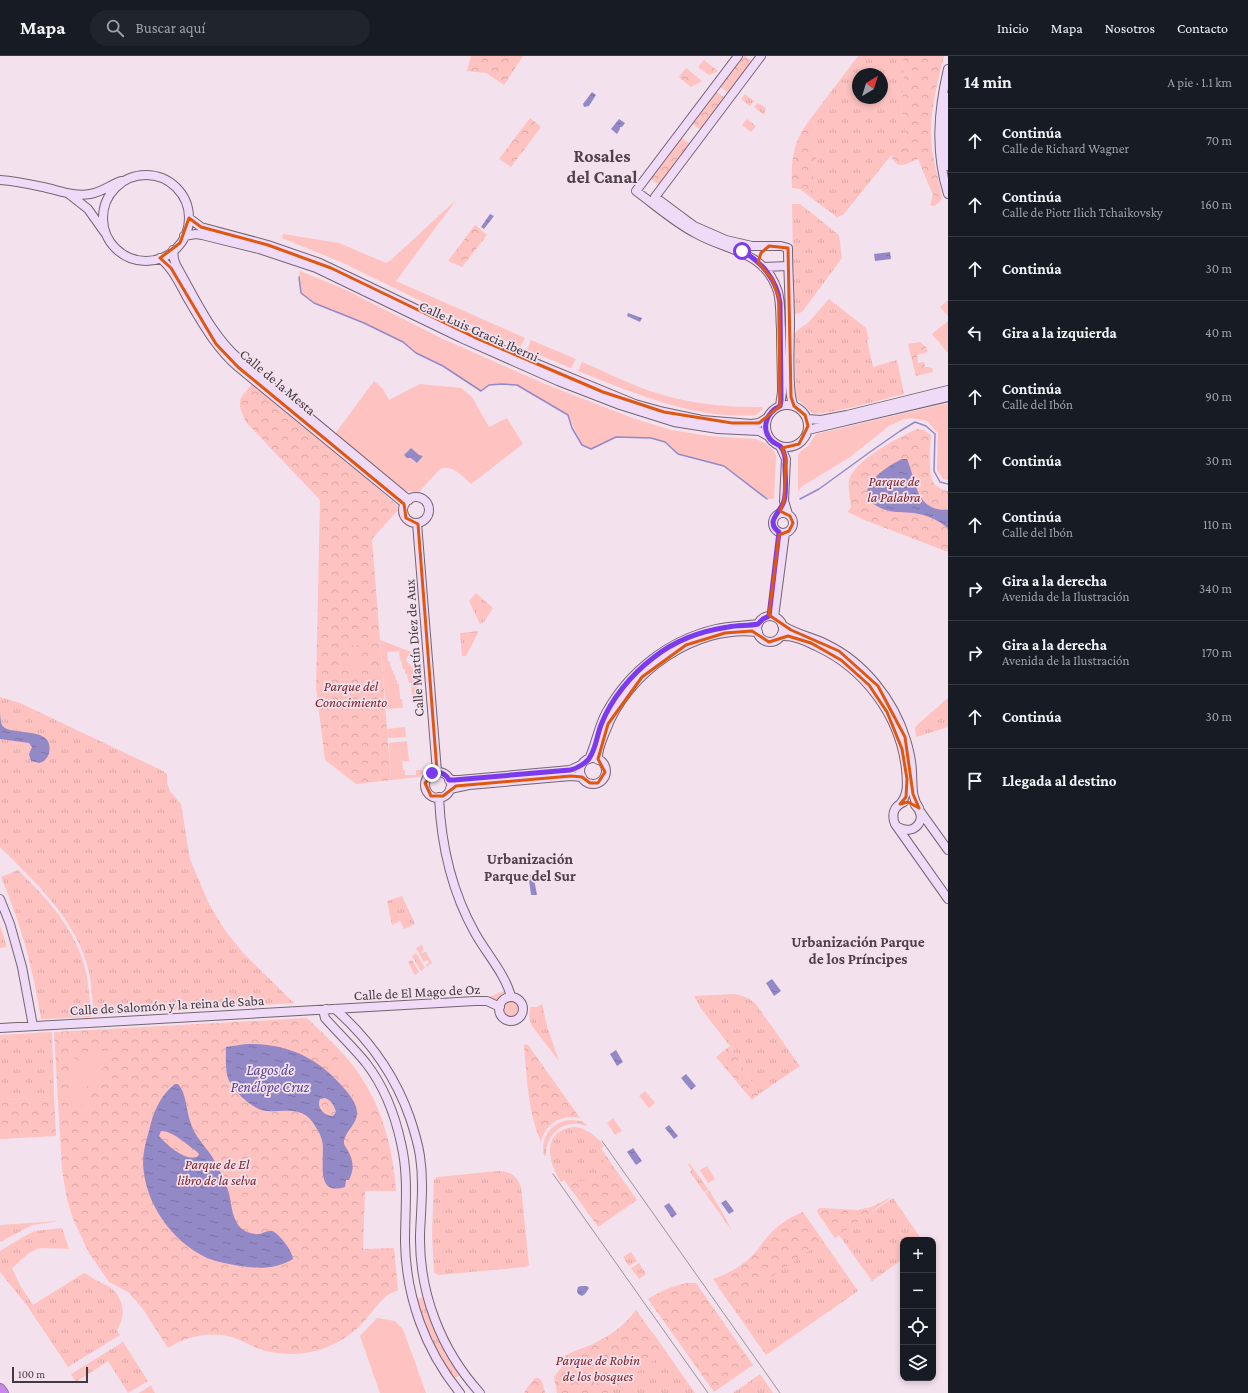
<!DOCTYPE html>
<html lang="es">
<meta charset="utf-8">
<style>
body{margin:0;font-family:"Crimson Pro",serif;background:#20242c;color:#f1f3f6}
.controls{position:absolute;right:12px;bottom:12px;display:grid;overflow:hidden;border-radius:8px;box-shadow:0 2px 6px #0003}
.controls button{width:36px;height:36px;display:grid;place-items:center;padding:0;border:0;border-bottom:1px solid #363941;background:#171b24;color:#f1f3f6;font:20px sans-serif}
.compass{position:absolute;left:852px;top:12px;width:36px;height:36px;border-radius:50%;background:#171b24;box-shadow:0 2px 6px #0003;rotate:38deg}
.scale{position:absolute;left:12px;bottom:10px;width:76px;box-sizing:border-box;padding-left:4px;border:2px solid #413a3f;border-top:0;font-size:11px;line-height:14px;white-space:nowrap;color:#413a3f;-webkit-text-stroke:3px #f3e1ed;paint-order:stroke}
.stop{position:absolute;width:12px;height:12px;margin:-9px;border:3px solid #7c3aed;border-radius:50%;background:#fff}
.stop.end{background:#7c3aed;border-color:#fff;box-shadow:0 1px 4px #0008}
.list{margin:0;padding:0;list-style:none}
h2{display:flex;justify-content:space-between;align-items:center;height:52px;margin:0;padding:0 16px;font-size:17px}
h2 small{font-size:13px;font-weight:400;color:#9ea1a6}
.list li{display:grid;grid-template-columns:26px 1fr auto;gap:12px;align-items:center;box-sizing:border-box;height:64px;padding:0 16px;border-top:1px solid #363941}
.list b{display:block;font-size:15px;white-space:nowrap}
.list p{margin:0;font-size:13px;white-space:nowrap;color:#9ea1a6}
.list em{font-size:13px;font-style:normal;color:#9ea1a6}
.icon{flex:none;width:22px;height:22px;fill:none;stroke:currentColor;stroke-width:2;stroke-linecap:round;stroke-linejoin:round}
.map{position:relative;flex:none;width:948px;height:1337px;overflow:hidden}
header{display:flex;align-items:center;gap:24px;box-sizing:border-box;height:56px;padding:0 20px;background:#171b24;border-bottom:1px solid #363941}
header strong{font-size:19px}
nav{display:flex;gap:22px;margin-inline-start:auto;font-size:14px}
.search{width:280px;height:36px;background:#20242c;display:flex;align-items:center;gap:10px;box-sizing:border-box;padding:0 14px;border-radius:22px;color:#9ea1a6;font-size:15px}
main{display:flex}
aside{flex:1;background:#171b24}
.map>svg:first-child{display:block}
.grass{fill:url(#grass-tufts);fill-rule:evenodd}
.forest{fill:url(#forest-crowns)}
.garden{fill:#fec2c0}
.water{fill:url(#water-ripples);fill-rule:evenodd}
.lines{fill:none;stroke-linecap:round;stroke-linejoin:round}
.stream{stroke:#9389c7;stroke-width:1.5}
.secondary-casing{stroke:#746570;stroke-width:10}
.highway-casing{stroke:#996dae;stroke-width:12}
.secondary{stroke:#efdbf8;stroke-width:8}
.highway{stroke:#c988e9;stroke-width:10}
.tram{stroke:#9e929a;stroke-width:1}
.route{stroke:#7c3aed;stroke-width:5}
.marked{fill:none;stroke:#e0570f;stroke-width:3;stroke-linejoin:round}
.labels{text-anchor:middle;stroke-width:3.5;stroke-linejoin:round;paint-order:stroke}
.street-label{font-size:14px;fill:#413a3f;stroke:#f3e1ed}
.park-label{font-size:14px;font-style:italic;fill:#771e24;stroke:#f3e1ed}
.neighbourhood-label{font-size:15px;font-weight:bold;fill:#4f414b;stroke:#f3e1ed}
.water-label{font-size:15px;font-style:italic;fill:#574592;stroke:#f3e1ed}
.district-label{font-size:18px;font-weight:bold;fill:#4f414b;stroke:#f3e1ed}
</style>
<header>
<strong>Mapa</strong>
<div class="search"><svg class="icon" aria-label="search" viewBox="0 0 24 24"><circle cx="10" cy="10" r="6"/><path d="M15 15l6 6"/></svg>Buscar aquí</div>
<nav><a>Inicio</a><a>Mapa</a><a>Nosotros</a><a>Contacto</a></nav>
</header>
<main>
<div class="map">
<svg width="948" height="1337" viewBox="0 0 948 1337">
<defs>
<pattern id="grass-tufts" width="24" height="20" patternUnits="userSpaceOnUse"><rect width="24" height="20" fill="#fec2c0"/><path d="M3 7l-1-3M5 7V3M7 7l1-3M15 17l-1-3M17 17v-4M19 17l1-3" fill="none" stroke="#dba7a6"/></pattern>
<pattern id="forest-crowns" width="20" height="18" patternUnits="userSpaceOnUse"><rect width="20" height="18" fill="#fec2c0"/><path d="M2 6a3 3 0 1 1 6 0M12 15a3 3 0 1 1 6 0" fill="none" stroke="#dba7a6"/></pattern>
<pattern id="water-ripples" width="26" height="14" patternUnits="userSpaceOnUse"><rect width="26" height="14" fill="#9389c7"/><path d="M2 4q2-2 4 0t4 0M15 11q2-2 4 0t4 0" fill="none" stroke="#7a71a3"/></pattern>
</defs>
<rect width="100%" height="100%" fill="#f3e1ed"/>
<path class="grass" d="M858,0h46l-2,8 2,16 -3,29 5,15 -1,14 -62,77 -6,2 -27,-20 7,-41c-1,-4 -3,-6 -5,-9 -4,-8 1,-14 5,-20l-9,-5zM858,18h24v24h-24z
M745,38l9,7 -4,5 -9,-7z
M758,47l8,5 -2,7 -10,-8z
M792,148h8l39,31 3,23 -40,54 -6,2h-2z
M829,243l37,29 3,11 -2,1 6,27 24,-7 7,34c-13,3 -82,23 -91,19 -2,-1 -16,-14 -17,-16l-2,-61 2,-4 4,-4 8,-5z
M476,537l17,15 -9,14 -4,2 -11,-23z
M479,575l-13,25h-4l-2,-23z
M0,641l20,6 143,68 4,3v9l3,8 11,13 9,55 18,43 16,27 20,25 50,49 -200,12c-2,-14 -2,-29 -5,-43 -12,-52 -52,-88 -89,-125z
M948,642v29l-32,10 -1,-9 2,-3z
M18,814c31,30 61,63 69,107 2,13 3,26 4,40l-50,2c-8,-51 -20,-95 -40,-142z
M402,840l13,28 -11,5 -4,-8 -8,4 -5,-24z
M0,869l7,22 -7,1z
M422,889l2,4 -3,2 1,2 4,-1 6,11 -5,4 -1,-2 3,-2 -2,-3 -3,2 -8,-14z
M416,897l9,15 -4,3 -9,-15z
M412,904l7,12 -4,3 -7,-13z
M506,934c-1,7 -6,10 -13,10l-4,-3z
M735,938l11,3 9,6 45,63 -41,28 -29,-48 -28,-36 -8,-14z
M502 953a9 9 0 1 1 18 0a9 9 0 1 1-18 0Z
M542,948l5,22 12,35 -27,-35 -3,-8 1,-11h7z
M52,976l2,65 -54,3v-65z
M571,1064l10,1 6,4 -1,1c-21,-8 -40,7 -40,29l-2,1c-4,-19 8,-35 27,-36z
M573,1071c13,0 23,9 31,19l-3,2 10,15 -1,4 -38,24 -8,-11 -3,2c-13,-20 -20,-50 12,-55z
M689,1107l19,26 -4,3 -14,-20 2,-2 -4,-6z
M499,1115c11,0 19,6 22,16l8,78 -4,2 -87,8 -4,-3 -2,-38 2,-54 3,-3z
M709,1134l12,20 11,21 -27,-38z
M893,1142l29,42h-19v19l-31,22 -38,-53 17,-15 21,-1z
M60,1165l-28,4 -32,17v-17z
M809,1165l49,70 -92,64 -47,-67 54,-25z
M62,1172l7,21c-9,0 -17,-1 -26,-1 -12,0 -22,13 -31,20l8,17 13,20 51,-32c5,2 9,6 14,8 5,3 10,4 14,8 12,10 14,28 5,41l3,5 -52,32 -40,-60 -28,-35v-21l21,-13 14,-7z
M631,1196l6,9 -8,5 -6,-9z
M639,1207l7,11 -7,5 -8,-11z
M424,1241c8,28 19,54 36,78l-6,4c-17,-25 -29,-51 -37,-80z
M653,1277l42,60h-102z
M123,1286l25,39 -20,12 -20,-32 -32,21 -5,-8z
M760,1318l13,19h-40z
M151,1329l4,8h-16z"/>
<path class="forest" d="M471,0h52l-19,29 -18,-12 -19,-2z
M741,0h4l9,7 -24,31 -12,-9z
M904,0h40c-8,32 -17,66 -11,99 2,14 7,28 9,43l-2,4 -6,4 -4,-1 3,-10 -15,-36c-10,4 -22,13 -27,-4l14,-17 1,-14 -5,-15 3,-29 -2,-16z
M704,4l14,11 -9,4 -11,-8z
M686,12l16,13 -11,6 -12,-10z
M714,34l13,9 -25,32 -12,-9z
M530,62l11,9 -30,40 -12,-8z
M747,63l9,7 -5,6 -9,-7z
M808,66l9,5c-4,6 -9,13 -4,20 2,4 3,5 4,9l-7,41 -10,-8 -8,-1c-1,-26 0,-44 16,-66z
M680,81l12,8 -31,41 -12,-8z
M475,169l12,10 -25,32 -14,-6z
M920,286l6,5 2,5 -11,3 1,8 6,-1 1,5 7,1 1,4 -17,4 -8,-32z
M253,327l144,122 1,5 -26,29 19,241 -35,4 -31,-24 -9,-72 4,-188 -74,-78c-10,-21 -8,-22 7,-39z
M917,373l7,1 7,5c-1,11 -3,38 2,47 3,5 9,8 15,9v61l-86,-33 -14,-7 3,-5c-1,-9 -4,-22 -1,-30 10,-20 48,-39 67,-48z
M306,962l3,2c16,15 32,30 45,47 27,36 39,79 42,124h-31l-2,58 31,-1 4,42c-15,5 -21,16 -31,28 -15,18 -38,32 -62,35 -16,2 -33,1 -48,-5 -8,-3 -16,-8 -25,-11 -23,-6 -45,-1 -64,11l-25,-39 -15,-17 -19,-10 -20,-29 -16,-34 -6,-20 -5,-29 -8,-138z
M525,988l3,1 52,73c-19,-4 -35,6 -39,24 -13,-30 -14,-63 -17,-96z
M730,990l29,48 -7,6 -36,-43z
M54,1041l2,39 -56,3v-39z
M606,1100l31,44 -39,27 -32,-45c12,-4 22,4 32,-9 5,-6 4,-13 8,-17z
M892,1141l-57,41 -18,-26 1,-3 2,-1 38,2 13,-3z
M803,1156l20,29 -92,64 -18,-26c14,-5 28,-12 39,-23 7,-7 11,-15 18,-22 9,-10 20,-17 33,-22z
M687,1227h9l57,82 -39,27 -66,-93c13,-8 24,-13 39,-16z
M636,1254l30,42 -59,41h-50l-3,-16 7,-9 4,-12c8,-5 18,-8 26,-11 19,-9 33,-19 45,-35z
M535,1322h3l4,3 3,12h-21l5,-8z"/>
<path class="garden" d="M456,144l-60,81 129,57 -5,9 -64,-29 -115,-56 -59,-24 1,-4 56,9 47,20 5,-3z
M300,215l44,18 99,50 102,45 90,35 36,11 38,6 46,3 10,4 9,8 2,5 -2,43h-7l-43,-33 -46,-12 -13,-12 -14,-4 -35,-1 -25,12 -9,-4 -14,-30 -51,-30 -15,-1 -13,1 -8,6 -38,-25 -27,-13 -13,-11 -39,-19 -50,-20 -13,-10 -2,-16z
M948,244v16l-8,-9z
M948,265v32l-16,-19z
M531,284l45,19 -5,9 -44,-18z
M582,306c22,9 43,20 65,28 38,13 76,18 115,17l1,2 -7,6c-61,5 -122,-22 -178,-44z
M374,325l9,8 6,11 31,-16 41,4 11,9 17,30 18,-9 16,26 -52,40c-9,-8 -19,-20 -31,-15l-21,23 -14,-1 -70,-57z
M948,347v77l-5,-1 -6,-9 1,-37 -11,-12 -16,-3 -7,1 -15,7 -39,31 -49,30 -3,5v-37l2,-3 8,-6 8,-12z
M349,580h10v9l-9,1z
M380,584l34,13v4l-2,-2h-3l-3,4c1,4 4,5 6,8 5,9 5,21 6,30l-6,1 -1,-15h-2l-2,-9h-2v-5h-2l-2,-9h-1l-1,-9 -12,1 1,9h2v5h1l1,5h1l1,4h1l1,5h1v4h2l1,15h2l1,9 -17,1z
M360,593l1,17h-10l-1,-16z
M405,671l1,10 -18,1 -1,-9z
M407,685l2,20h-7l1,9 2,1v4h11v-5h9l-6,7 -28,3 -2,-37z
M116,994l-1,7 -9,3 -3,9 -30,-16z
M320,995l2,3 2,-2 10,10 9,-8 16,20 17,30 -15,5c-8,-21 -26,-43 -47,-53z
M68,999l33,18 -4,13c-4,2 -9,0 -13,0l-3,4 2,6 6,6v5l-19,-5z
M645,1035l10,12 -6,5 -10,-12z
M613,1062l9,13 -7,4 -8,-12z
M707,1110l8,13 -7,4 -8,-13z
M377,1262l18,3 8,8 23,64h-46l-20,-57z"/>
<path class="water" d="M592,36l4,3 -7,11 -5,1 -1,-3z
M619,63l6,4 -3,4h-2v2l-3,5 -6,-5z
M490,158l4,2 -10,13 -3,-2z
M890,196l1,7 -16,2 -1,-7z
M628,257l14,5 -2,4 -13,-6z
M411,392l8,7 4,1 -6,7 -6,-5h-4l-3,-3z
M902,403h5c10,23 8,52 41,51v18c-10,-8 -21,-13 -34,-15 -10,-1 -21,0 -31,-4 -37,-15 0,-41 19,-50z
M0,658c1,6 0,11 5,14 12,7 50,-1 44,25 -1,5 -5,9 -10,10l-8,-2 -2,-7 3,-7 -3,-4 -29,-4z
M530,819h4l2,3 -2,1 3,16h-6l-2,-15h-3l1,-3z
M772,923l9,12 -7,5 -8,-13z
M246,988c40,-1 71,13 97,43 6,7 14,16 14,26 0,12 -13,19 -13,30 0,3 3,5 4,8 6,10 6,19 1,29h-3l-1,7c-32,10 -19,-30 -23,-47 -2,-7 -7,-15 -12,-21 -11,-12 -29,-7 -44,-8 -13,-1 -34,-21 -38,-33 -3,-9 -2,-21 -2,-31zM325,1042c6,2 9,7 11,14l-3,4c-9,0 -17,-9 -13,-17z
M616,994l7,12 -6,4 -7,-12z
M686,1018l10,12 -5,4 -10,-12z
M175,1028h3c9,10 8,28 13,40 4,12 13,21 20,31 6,9 11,20 15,30 6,12 4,27 11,38 4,8 15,12 23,11 4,-1 8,-4 12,-3 7,2 21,21 21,28 -16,10 -35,10 -53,7 -11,-2 -23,-4 -33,-8 -36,-17 -62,-55 -64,-94 0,-12 3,-23 6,-33 4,-18 11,-36 26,-47zM161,1075c12,0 25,13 35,20l3,3 -1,2c-11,7 -31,-11 -39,-20z
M669,1069l9,11 -4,3 -9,-11z
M633,1092l9,13 -6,4 -9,-13z
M726,1144l8,11 -5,3 -8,-11z
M669,1147l8,11 -5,4 -8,-12z
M581,1230h6l2,2 -4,6 -3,2 -4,-2 -1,-3 1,-4z"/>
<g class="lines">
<path class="stream" d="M299,221l2,16 13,10 50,20 39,19 13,11 27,13 38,25 8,-6 13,-1 15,1 51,30 4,13 10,17 9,4 25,-12 35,1 14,4 13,12 46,12 43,33
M800,443l19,-10 51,-37 30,-21 15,-9 11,4 9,8 -1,37 6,11 8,2"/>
<defs>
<path id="secondary" d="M738,0l-102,135c19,14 38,31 59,42 33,19 70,17 83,59 3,12 2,25 3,37 0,21 1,42 1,63l-2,14
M761,0l-106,141 39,29 32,14 26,6h29l7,2c0,25 2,51 2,76 0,17 -3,71 4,82
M948,13c-10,42 -13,83 0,125
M948,41l-3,44 3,25
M103 162a43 43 0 1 1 86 0a43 43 0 1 1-86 0Z
M0,124c15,1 29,4 43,7 15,3 31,10 47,7 12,-2 20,-9 31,-13
M69,138l19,15 17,24
M189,162l12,9 67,18 52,18 174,83 141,58 29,8 38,8 49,4 8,-1 8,-5
M184,180l12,-2 6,1 57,14 57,19 145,70 97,43 62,24 54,17 44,7 41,2 9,5
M173,194l1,9 2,6c19,33 35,70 64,95l169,140
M160,202c13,11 20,26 28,41 15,25 28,49 50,68l167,137
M763,211l25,-1
M766 370a21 21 0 1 1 42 0a21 21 0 1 1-42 0Z
M807,363l14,1 26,-5 101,-25
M808,374l140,-33
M780,390l6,13 -2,42 4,13
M403 454a13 13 0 1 1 26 0a13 13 0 1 1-26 0Z
M773 467a10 10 0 1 1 20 0a10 10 0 1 1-20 0Z
M417,467l20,249
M757 573a13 13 0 1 1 26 0a13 13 0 1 1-26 0Z
M774,561l11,-84
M782,569c13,9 30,12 44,19 38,18 68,56 80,96 3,10 6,22 6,33 1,13 -1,23 7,35
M781,580c12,-1 24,4 35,10 48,22 84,69 90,123 1,12 3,25 -6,35
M580 715a13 13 0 1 1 26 0a13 13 0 1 1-26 0Z
M589,703c7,-15 9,-31 17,-46 23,-42 63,-73 110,-84 14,-3 29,-3 42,-5
M598,704c-1,-10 4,-20 8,-30 21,-57 89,-106 152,-98
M425 729a13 13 0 1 1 26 0a13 13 0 1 1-26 0Z
M449,724h10l111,-10 11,-5
M450,733l19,-4 102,-9 11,1
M439,741c2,47 13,95 36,136 11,20 31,42 36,64
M904,746c-10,4 -13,12 -9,22l53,75
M920,755l28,39
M898,771c17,10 31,-9 17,-22
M0,843l10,25 12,43 11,59
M499 953a12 12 0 1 1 24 0a12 12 0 1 1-24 0Z
M326,953l-2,5 1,4c13,15 28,29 41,45 17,22 29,52 35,80 8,33 4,65 4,99 1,55 20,108 55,151
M335,953c34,30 60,66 75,109 4,12 8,25 10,38 4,27 1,52 0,79 -1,58 21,115 60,158
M0,972l475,-27h12l13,6"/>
<path id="highway" d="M0,1333l3,4"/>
</defs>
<use href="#secondary" class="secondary-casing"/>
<use href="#highway" class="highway-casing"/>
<use href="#secondary" class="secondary"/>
<use href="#highway" class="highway"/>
<path class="tram" d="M602,1085l178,252
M553,1118l155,219"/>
</g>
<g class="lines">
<path class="route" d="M432,717c8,-2 13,0 17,7h5l116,-10c6,-1 18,-8 20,-13 6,-9 7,-22 11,-32 10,-26 30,-50 52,-67 21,-17 48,-27 75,-31 10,-2 21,-1 30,-3l5,-5 6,-3 10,-84c-3,-2 -6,-5 -6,-10 0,-5 9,-14 11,-21 3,-11 1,-25 1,-37 1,-5 -1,-14 -5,-18 -3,-2 -7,-3 -10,-7 -9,-12 -3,-27 10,-33l1,-6 -1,-97c-3,-23 -18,-41 -38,-52"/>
</g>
<path class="marked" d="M189,162l12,9 67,18 63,23 143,69 129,55 61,20 68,11h27l21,-17 -1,-107 -7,-20 -14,-17 3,-9 8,-7 19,2 3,149 3,9 11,9 3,11 -9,18 -17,4 4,11 -2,42 -4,10 10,5 3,7 -4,8 -10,4 -10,80 22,15 48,21 39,35 27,51 8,57 6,14 -11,-6 -8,2 6,-7 1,-18 -5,-30 -15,-37 -18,-27 -28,-25 -30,-17 -23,-7 -19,6 -17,-11 -27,2 -39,12 -44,32 -34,47 -10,35 7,13 -7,11h-8l-8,-6 -11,-1 -115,10 -13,10h-12l-6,-13 12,-12 -19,-247 -12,-6 -2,-14 -166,-137 -22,-23 -45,-76 -11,-10 20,-15z"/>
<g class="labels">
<g class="street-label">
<text transform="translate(479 275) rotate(24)" y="5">Calle Luis Gracia Iberni</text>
<text transform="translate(278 326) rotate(40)" y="5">Calle de la Mesta</text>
<text transform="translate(414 592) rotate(-94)" y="5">Calle Martín Díez de Aux</text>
<text transform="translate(417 936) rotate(-3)" y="5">Calle de El Mago de Oz</text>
<text transform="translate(167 949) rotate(-3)" y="5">Calle de Salomón y la reina de Saba</text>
</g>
<g class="park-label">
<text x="894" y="430">Parque de<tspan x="894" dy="16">la Palabra</tspan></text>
<text x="351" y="635">Parque del<tspan x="351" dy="16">Conocimiento</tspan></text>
<text x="217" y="1113">Parque de El<tspan x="217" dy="16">libro de la selva</tspan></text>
<text x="598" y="1309">Parque de Robin<tspan x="598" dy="16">de los bosques</tspan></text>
</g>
<g class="neighbourhood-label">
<text x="530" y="808">Urbanización<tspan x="530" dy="17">Parque del Sur</tspan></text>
<text x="858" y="891">Urbanización Parque<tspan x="858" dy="17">de los Príncipes</tspan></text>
</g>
<g class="water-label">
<text x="270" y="1019">Lagos de<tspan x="270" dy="17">Penélope Cruz</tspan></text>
</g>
<g class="district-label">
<text x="602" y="106">Rosales<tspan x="602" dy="21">del Canal</tspan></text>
</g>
</g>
</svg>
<div class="controls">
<button>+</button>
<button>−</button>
<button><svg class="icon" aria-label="locate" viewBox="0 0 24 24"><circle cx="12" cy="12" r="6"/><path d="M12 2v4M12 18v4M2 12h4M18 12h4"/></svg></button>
<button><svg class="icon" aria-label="layers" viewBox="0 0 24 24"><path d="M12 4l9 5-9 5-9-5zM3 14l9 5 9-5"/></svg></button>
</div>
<svg class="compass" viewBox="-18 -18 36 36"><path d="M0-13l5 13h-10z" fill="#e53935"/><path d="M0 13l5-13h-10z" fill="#9ea1a6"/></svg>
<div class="scale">100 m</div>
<div class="stop" style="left:742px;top:195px"></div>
<div class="stop end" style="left:432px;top:717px"></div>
</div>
<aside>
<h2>14 min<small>A pie · 1.1 km</small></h2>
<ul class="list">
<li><svg class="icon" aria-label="ahead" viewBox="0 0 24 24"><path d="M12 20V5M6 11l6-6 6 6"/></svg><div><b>Continúa</b><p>Calle de Richard Wagner</p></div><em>70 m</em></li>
<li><svg class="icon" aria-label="ahead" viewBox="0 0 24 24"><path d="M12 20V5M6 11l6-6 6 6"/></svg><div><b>Continúa</b><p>Calle de Piotr Ilich Tchaikovsky</p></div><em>160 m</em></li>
<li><svg class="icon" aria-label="ahead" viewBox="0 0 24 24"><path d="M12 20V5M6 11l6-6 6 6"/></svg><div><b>Continúa</b></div><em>30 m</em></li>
<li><svg class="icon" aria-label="left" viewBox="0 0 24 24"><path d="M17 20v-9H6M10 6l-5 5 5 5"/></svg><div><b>Gira a la izquierda</b></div><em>40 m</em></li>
<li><svg class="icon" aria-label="ahead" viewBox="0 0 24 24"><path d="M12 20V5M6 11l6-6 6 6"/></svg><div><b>Continúa</b><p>Calle del Ibón</p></div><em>90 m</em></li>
<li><svg class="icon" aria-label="ahead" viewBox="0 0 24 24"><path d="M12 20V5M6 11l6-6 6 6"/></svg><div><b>Continúa</b></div><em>30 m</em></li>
<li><svg class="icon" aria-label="ahead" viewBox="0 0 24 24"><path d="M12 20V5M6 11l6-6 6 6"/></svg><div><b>Continúa</b><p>Calle del Ibón</p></div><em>110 m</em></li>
<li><svg class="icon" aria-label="right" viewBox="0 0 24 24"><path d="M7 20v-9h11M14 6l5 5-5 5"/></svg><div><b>Gira a la derecha</b><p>Avenida de la Ilustración</p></div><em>340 m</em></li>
<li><svg class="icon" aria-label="right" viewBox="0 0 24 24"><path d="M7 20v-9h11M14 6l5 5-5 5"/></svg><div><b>Gira a la derecha</b><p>Avenida de la Ilustración</p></div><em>170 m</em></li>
<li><svg class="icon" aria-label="ahead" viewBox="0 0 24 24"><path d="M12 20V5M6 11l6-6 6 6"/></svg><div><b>Continúa</b></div><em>30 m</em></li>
<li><svg class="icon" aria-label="arrive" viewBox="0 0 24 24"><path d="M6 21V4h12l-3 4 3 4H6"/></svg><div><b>Llegada al destino</b></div></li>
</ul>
</aside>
</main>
